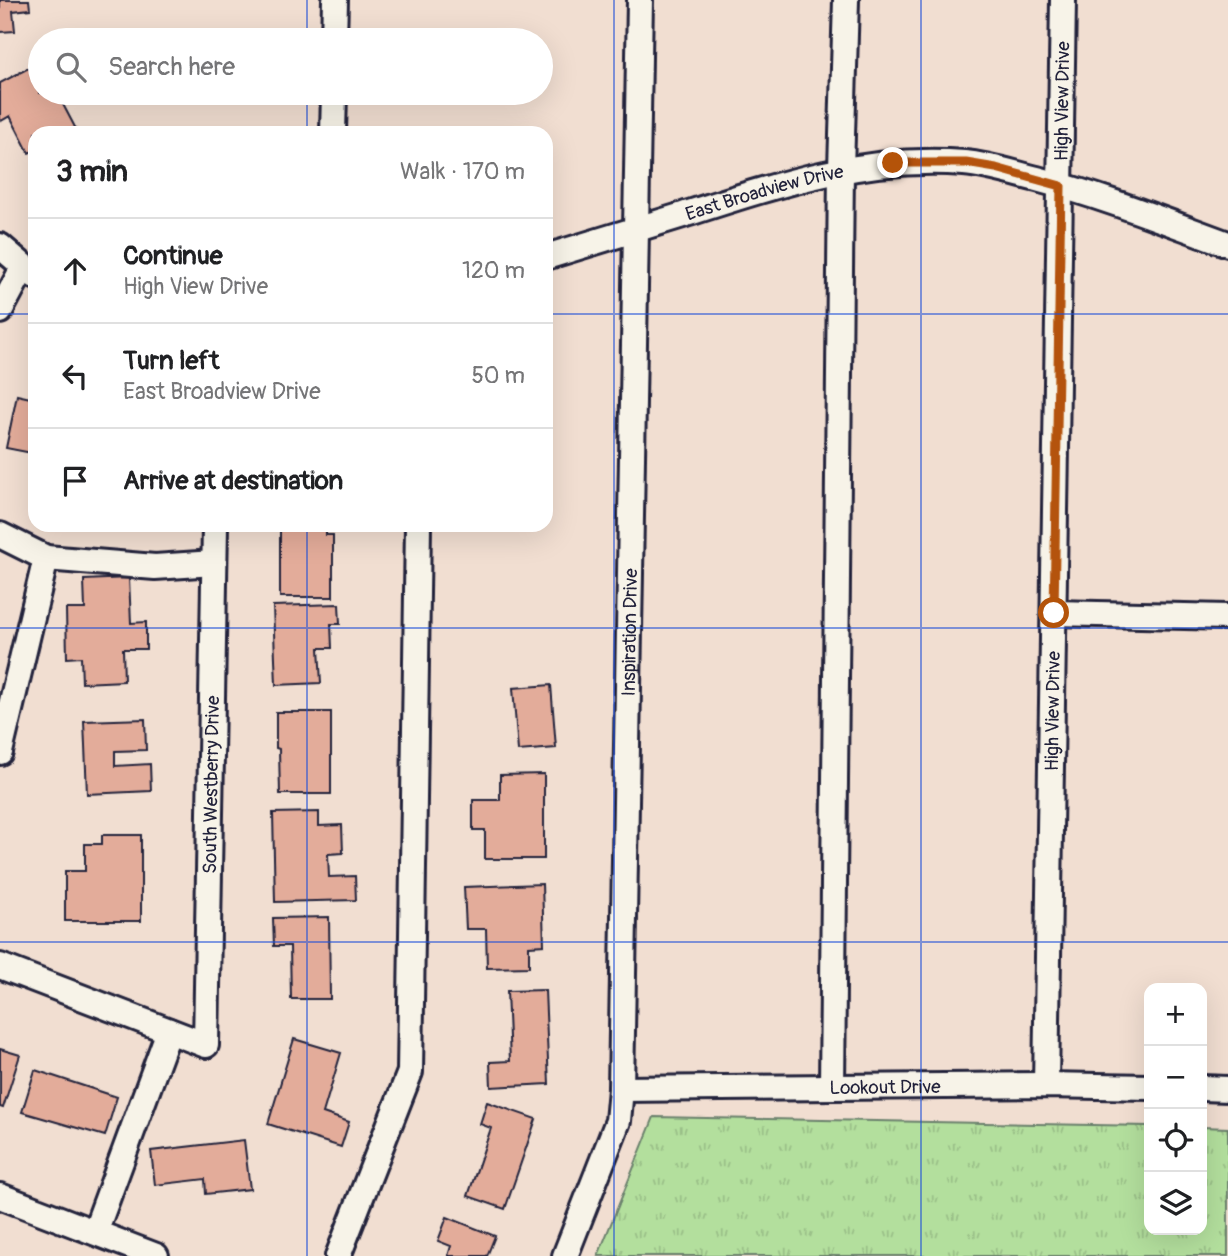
<!DOCTYPE html>
<meta charset="utf-8">
<style>
body{margin:0;font-family:Pangolin,sans-serif;background:#f6f6f6;color:#202124}
.controls{position:absolute;right:21px;bottom:21px;display:grid;overflow:hidden;border-radius:14px;box-shadow:0 7px 28px #0002}
.controls button{width:63px;height:63px;display:grid;place-items:center;padding:0;border:0;border-bottom:2px solid #e0e0e0;background:#fff;color:#202124;font:35px sans-serif}
.stop{position:absolute;width:21px;height:21px;margin:-16px;border:5px solid #b45309;border-radius:50%;background:#fff}
.stop.end{background:#b45309;border-color:#fff;box-shadow:0 2px 7px #0008}
.list{margin:0;padding:0;list-style:none}
h2{display:flex;justify-content:space-between;align-items:center;height:91px;margin:0;padding:0 28px;font-size:30px}
h2 small{font-size:23px;font-weight:400;color:#757577}
.list li{display:grid;grid-template-columns:46px 1fr auto;gap:21px;align-items:center;box-sizing:border-box;height:105px;padding:0 28px;border-top:2px solid #e0e0e0}
.list b{display:block;font-size:26px;white-space:nowrap}
.list p{margin:0;font-size:23px;white-space:nowrap;color:#757577}
.list em{font-size:23px;font-style:normal;color:#757577}
.icon{flex:none;width:38px;height:38px;fill:none;stroke:currentColor;stroke-width:2;stroke-linecap:round;stroke-linejoin:round}
.map{position:relative;flex:none;width:1228px;height:1256px;overflow:hidden}
.search{position:absolute;background:#fff;box-shadow:0 7px 28px #0002;left:28px;top:28px;width:525px;height:77px;display:flex;align-items:center;gap:18px;box-sizing:border-box;padding:0 24px;border-radius:38px;color:#757577;font-size:26px}
.panel{position:absolute;background:#fff;box-shadow:0 7px 28px #0002;left:28px;top:126px;width:525px;height:406px;border-radius:21px}
.map>svg:first-child{display:block}
.park{fill:url(#park-tufts);stroke:#6a806c;stroke-width:2}
.building{fill:#e3ac9a;stroke:#22223b;stroke-width:2}
.lines{fill:none;stroke-linecap:round;stroke-linejoin:round}
.minor-casing{stroke:#22223b;stroke-width:30}
.minor{stroke:#f7f3e8;stroke-width:24}
.route{stroke:#b45309;stroke-width:9}
.grid{fill:none;stroke:#1d4ed8;stroke-width:2;stroke-opacity:0.55}
.labels{text-anchor:middle;stroke-width:5;stroke-linejoin:round;paint-order:stroke}
.street-label{font-size:19px;fill:#22223b;stroke:#f7f3e8}
</style>
<div class="map">
<svg width="1228" height="1256" viewBox="0 0 1228 1256">
<defs>
<pattern id="park-tufts" width="24" height="20" patternUnits="userSpaceOnUse" patternTransform="scale(1.75)"><rect width="24" height="20" fill="#b3df9d"/><path d="M3 7l-1-3M5 7V3M7 7l1-3M15 17l-1-3M17 17v-4M19 17l1-3" fill="none" stroke="#9abf88"/></pattern>
</defs>
<rect width="100%" height="100%" fill="#f1ded1"/>
<filter id="ink" filterUnits="userSpaceOnUse"><feTurbulence type="fractalNoise" baseFrequency=".0143" numOctaves="2"/><feDisplacementMap in="SourceGraphic" scale="14" xChannelSelector="R" yChannelSelector="G"/><feConvolveMatrix kernelMatrix="1 2 1 2 8 2 1 2 1" color-interpolation-filters="sRGB"/></filter>
<g filter="url(#ink)">
<path class="park" d="M654,1117l495,9v104h53v-103l26,1v128h-630z"/>
<path class="building" d="M0,0h29l1,9 -17,2 2,20 -15,1z
M40,62v31h17l21,40h-43v17l-6,3 -19,-37 -9,5 -1,-2v-36z
M17,395l18,4v77l-7,-1 4,-22 -26,-5z
M280,525h46v10h7v62h-53z
M129,578l2,45 15,-1v27h-23l1,32 -42,2 -1,-26 -14,1 -1,-49h19l-1,-29z
M339,604l1,20h-9l1,24h-13l2,35 -45,2 -3,-79z
M551,685l5,63 -38,3 -5,-63z
M276,712h55v82h-51l-1,-45 -3,-1z
M145,719l1,31 -31,1v15l35,-2 1,27 -64,3 -3,-73z
M544,774v85h-59v-29h-12v-30h27v-25z
M319,812v14l23,-1 1,28 -15,1 1,23 26,-1 1,24 -81,2 -2,-89z
M102,835h39v86h-76v-50h20v-27h17z
M542,884l2,61 -15,1v21l-42,1 -1,-39h-20l-2,-42z
M329,917l1,82h-39l-1,-53h-16l-1,-28z
M545,990l4,94 -58,3 -1,-25 20,-1 -3,-70z
M294,1039l47,14 -18,60 26,9 -8,25 -73,-23z
M0,1049l20,6 -17,53 -3,-1z
M35,1070l82,27 -12,39 -83,-24z
M487,1102l49,17 -31,90 -37,-13 23,-68 -11,-4z
M244,1140l6,49 -44,5 -1,-15 -50,6 -4,-34z
M447,1217l48,19 -8,20h-39l3,-10 -13,-5z"/>
<g class="lines">
<defs>
<g id="minor">
<path d="M334,40l1,-40"/>
<path d="M333,133l1,-40"/>
<path d="M0,246l35,30"/>
<path id="s1" d="M546,257c46,-14 92,-28 137,-42 93,-30 182,-60 281,-52 25,2 49,10 73,16 65,17 128,42 191,65"/>
<path d="M0,311l23,-43"/>
<path d="M0,535l46,23 109,9 59,-4"/>
<path d="M1054,613l174,4"/>
<path d="M0,752l46,-194"/>
<path id="s2" d="M0,966l206,79 9,-520"/>
<path id="s3" d="M1046,1085l17,-1085"/>
<path d="M832,1087l9,-918 5,-169"/>
<path d="M1202,1088l26,1"/>
<path id="s4" d="M621,1089l425,-4 103,2"/>
<path d="M0,1196l156,60"/>
<path d="M95,1232l74,-201"/>
<path d="M338,1256l72,-184 8,-547"/>
<path id="s5" d="M565,1256l53,-135 3,-32 19,-1089"/>
</g>
</defs>
<use href="#minor" class="minor-casing"/>
<use href="#minor" class="minor"/>
</g>
</g>
<g class="lines" filter="url(#ink)">
<path class="route" d="M893,163h73l30,5 65,18 -7,427"/>
</g>
<path class="grid" d="M307,0v40M614,0v1256M921,0v1256M307,93v40M0,314h35M546,314h682M307,525v731M0,628h1228M0,942h1228"/>
<g class="labels">
<g class="street-label">
<text dy="7" stroke="none"><textPath href="#s3" startOffset="984">High View Drive</textPath></text>
<text dy="7" stroke="none"><textPath href="#s1" startOffset="228">East Broadview Drive</textPath></text>
<text dy="7" stroke="none"><textPath href="#s5" startOffset="634">Inspiration Drive</textPath></text>
<text dy="7" stroke="none"><textPath href="#s3" startOffset="374">High View Drive</textPath></text>
<text dy="7" stroke="none"><textPath href="#s2" startOffset="481">South Westberry Drive</textPath></text>
<text dy="7" stroke="none"><textPath href="#s4" startOffset="264">Lookout Drive</textPath></text>
</g>
</g>
</svg>
<div class="controls">
<button>+</button>
<button>−</button>
<button><svg class="icon" aria-label="locate" viewBox="0 0 24 24"><circle cx="12" cy="12" r="6"/><path d="M12 2v4M12 18v4M2 12h4M18 12h4"/></svg></button>
<button><svg class="icon" aria-label="layers" viewBox="0 0 24 24"><path d="M12 4l9 5-9 5-9-5zM3 14l9 5 9-5"/></svg></button>
</div>
<div class="stop" style="left:1054px;top:613px"></div>
<div class="stop end" style="left:893px;top:163px"></div>
<div class="search"><svg class="icon" aria-label="search" viewBox="0 0 24 24"><circle cx="10" cy="10" r="6"/><path d="M15 15l6 6"/></svg>Search here</div>
<section class="panel">
<h2>3 min<small>Walk · 170 m</small></h2>
<ul class="list">
<li><svg class="icon" aria-label="ahead" viewBox="0 0 24 24"><path d="M12 20V5M6 11l6-6 6 6"/></svg><div><b>Continue</b><p>High View Drive</p></div><em>120 m</em></li>
<li><svg class="icon" aria-label="left" viewBox="0 0 24 24"><path d="M17 20v-9H6M10 6l-5 5 5 5"/></svg><div><b>Turn left</b><p>East Broadview Drive</p></div><em>50 m</em></li>
<li><svg class="icon" aria-label="arrive" viewBox="0 0 24 24"><path d="M6 21V4h12l-3 4 3 4H6"/></svg><div><b>Arrive at destination</b></div></li>
</ul>
</section>
</div>
